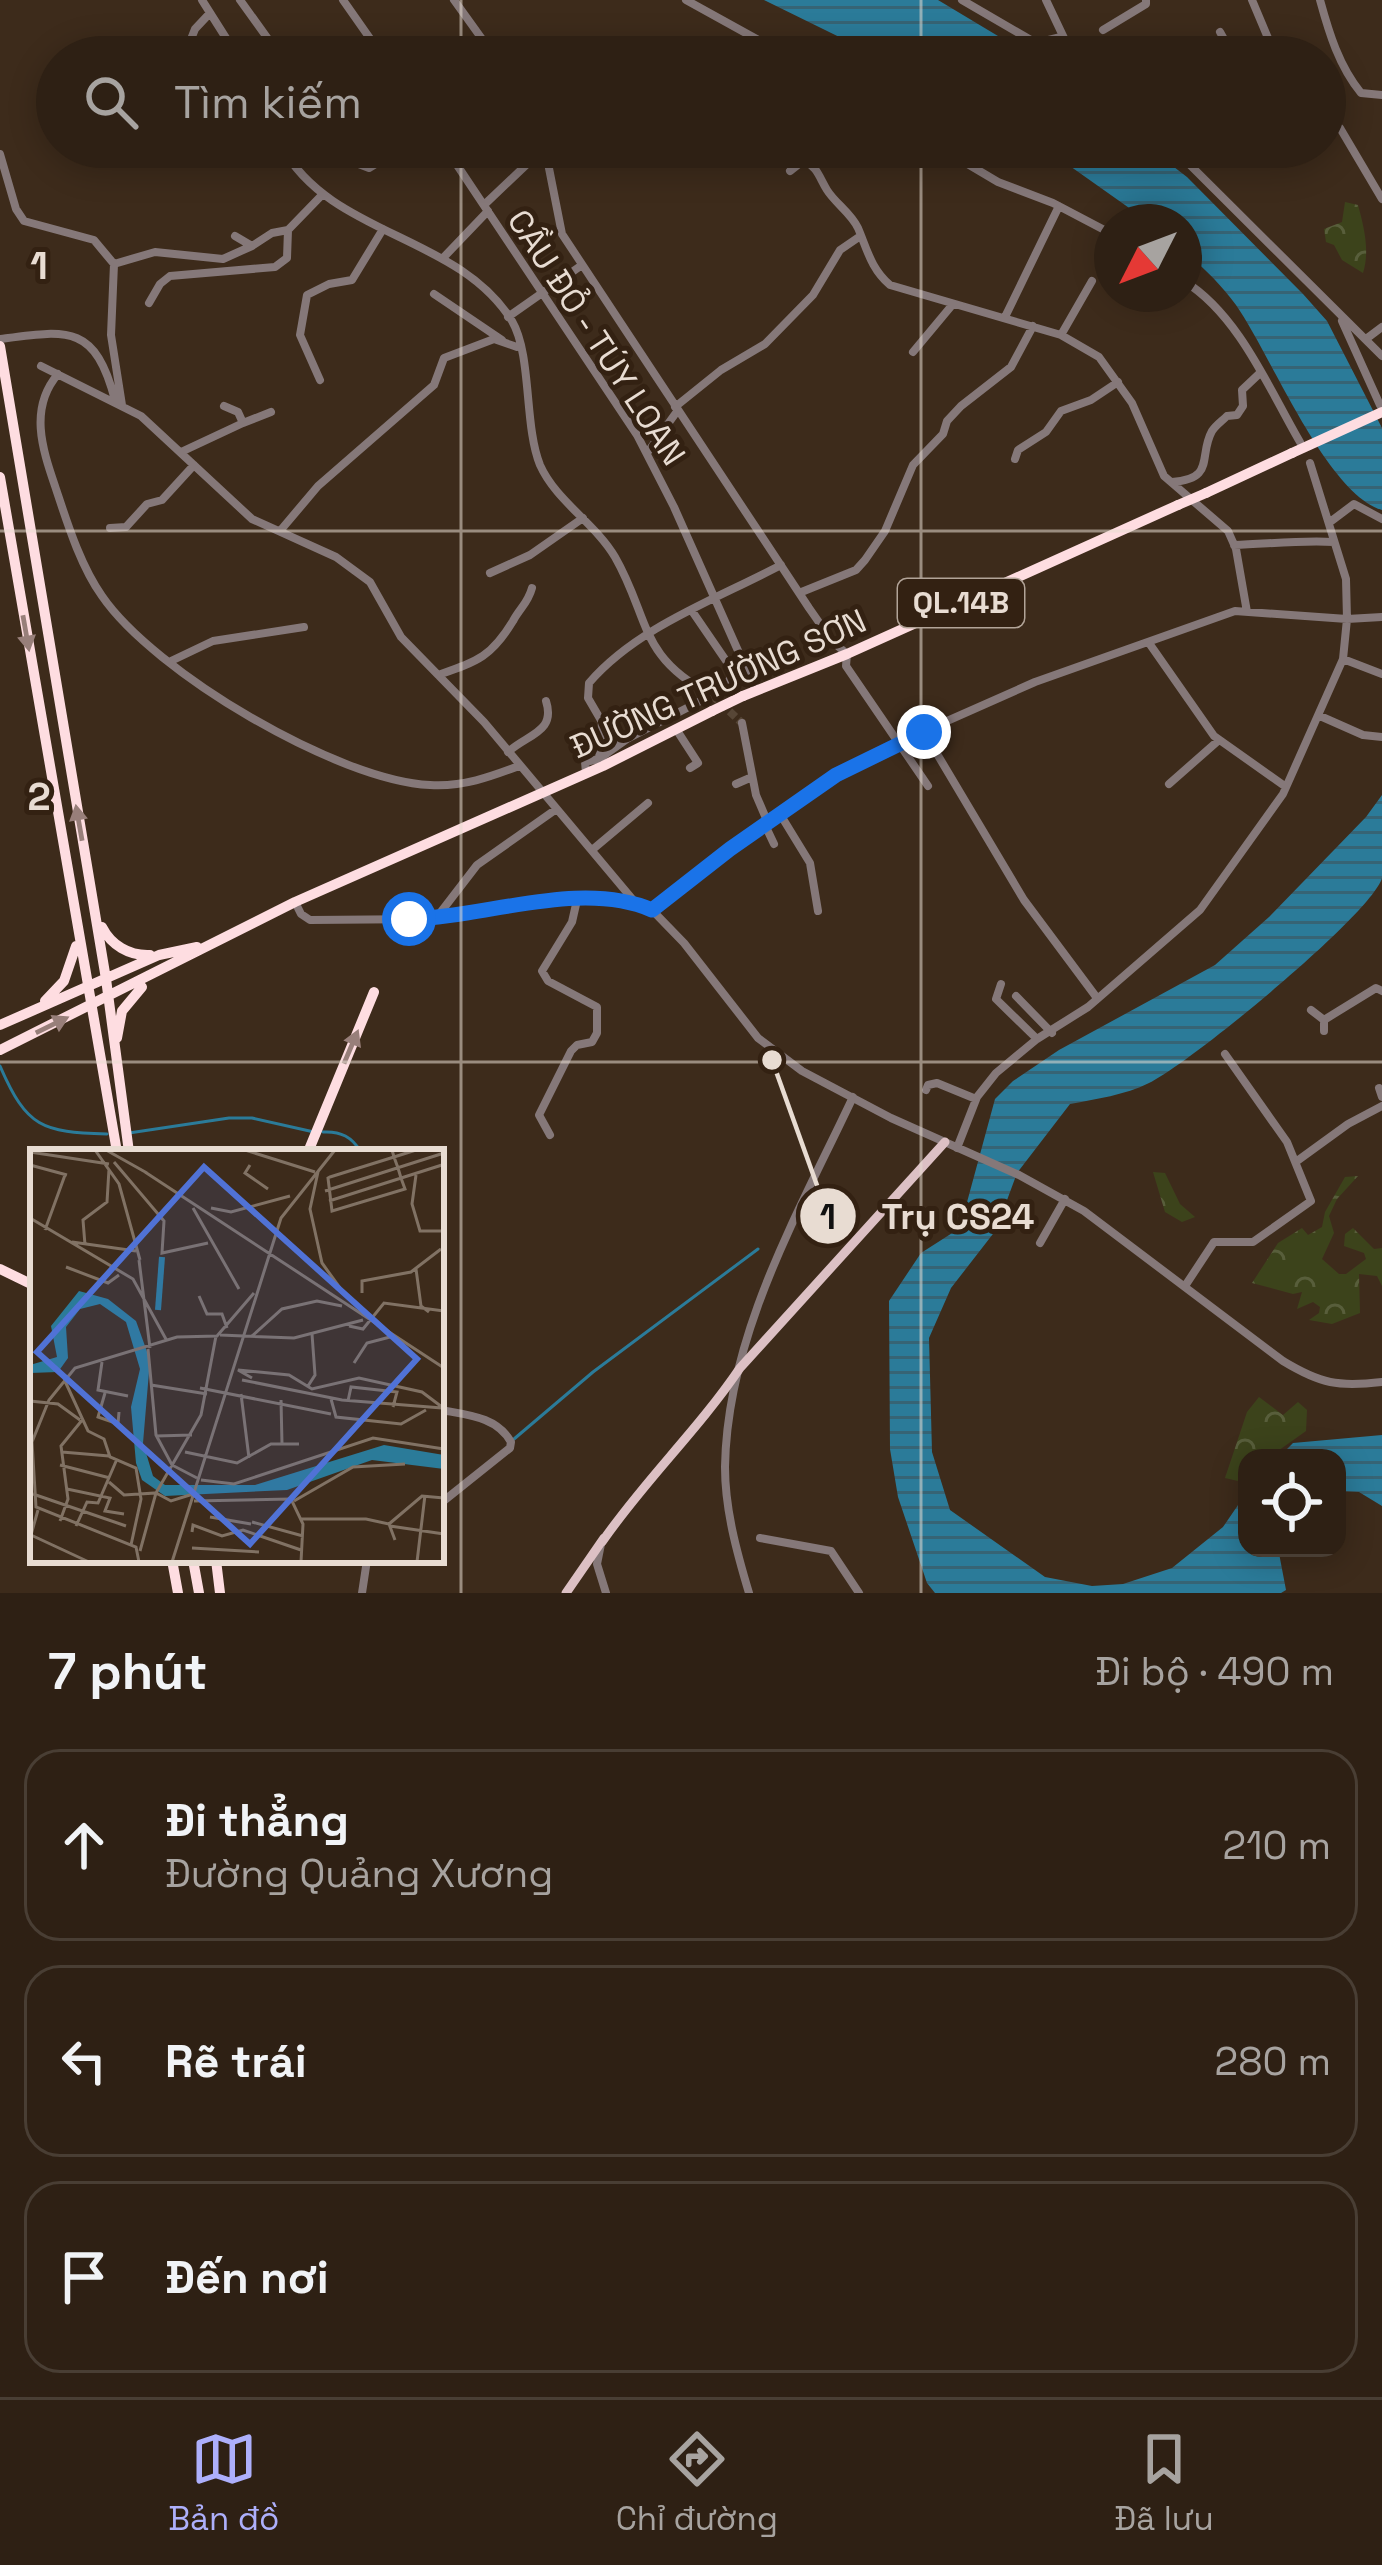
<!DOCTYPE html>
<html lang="vi">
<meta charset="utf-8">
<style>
body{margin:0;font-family:"Space Grotesk",sans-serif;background:#3a2d22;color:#f1f3f6}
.controls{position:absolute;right:36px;bottom:36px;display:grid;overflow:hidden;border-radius:24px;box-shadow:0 6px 30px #0003}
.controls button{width:108px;height:108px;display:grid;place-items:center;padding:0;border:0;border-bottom:3px solid #493e34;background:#2e2014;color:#f1f3f6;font:60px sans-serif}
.compass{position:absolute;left:1094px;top:204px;width:108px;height:108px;border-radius:50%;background:#2e2014;box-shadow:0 6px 30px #0003;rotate:228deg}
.stop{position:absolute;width:36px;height:36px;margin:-27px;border:9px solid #1a73e8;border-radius:50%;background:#fff}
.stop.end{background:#1a73e8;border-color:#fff;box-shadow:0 3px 12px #0008}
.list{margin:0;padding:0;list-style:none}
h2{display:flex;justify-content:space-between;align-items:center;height:156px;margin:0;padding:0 48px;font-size:51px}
h2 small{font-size:39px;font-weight:400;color:#a7a3a0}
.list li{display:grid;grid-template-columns:78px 1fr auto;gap:36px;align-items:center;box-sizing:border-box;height:192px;margin:0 24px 24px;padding:0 24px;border:3px solid #493e34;border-radius:36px}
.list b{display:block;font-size:45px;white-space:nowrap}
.list p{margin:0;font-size:39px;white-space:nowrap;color:#a7a3a0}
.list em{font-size:39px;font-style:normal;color:#a7a3a0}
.icon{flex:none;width:66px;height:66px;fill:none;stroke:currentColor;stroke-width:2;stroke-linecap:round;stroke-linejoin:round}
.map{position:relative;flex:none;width:1382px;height:1593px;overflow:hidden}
.search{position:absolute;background:#2e2014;box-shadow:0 6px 30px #0003;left:36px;right:36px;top:36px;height:132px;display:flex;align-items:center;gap:30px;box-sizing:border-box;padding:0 42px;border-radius:66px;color:#a7a3a0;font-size:45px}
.sheet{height:804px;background:#2e2014}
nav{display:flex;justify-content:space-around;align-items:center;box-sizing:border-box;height:168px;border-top:3px solid #493e34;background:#2e2014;font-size:33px;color:#a7a3a0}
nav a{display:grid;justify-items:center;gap:6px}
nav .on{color:#adaffb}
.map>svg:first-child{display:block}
.forest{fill:url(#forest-crowns)}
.water{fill:url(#water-rules)}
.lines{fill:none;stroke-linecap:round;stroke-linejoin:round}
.stream{stroke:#2b7b99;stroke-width:3}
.minor-tunnel{stroke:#574636;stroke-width:8;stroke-dasharray:8 4;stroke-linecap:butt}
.minor{stroke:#857879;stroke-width:8}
.major{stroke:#dcc0c4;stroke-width:9}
.highway{stroke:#fedde1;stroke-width:10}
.highway-bridge{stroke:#fedde1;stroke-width:10}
.oneway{fill:#987f7a}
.route{stroke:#1a73e8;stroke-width:15}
.grid{fill:none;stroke:#e8dcd2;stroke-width:3;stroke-opacity:0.55}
.labels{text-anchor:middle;stroke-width:10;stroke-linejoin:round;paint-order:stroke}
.shield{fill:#332112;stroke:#b2a498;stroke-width:3}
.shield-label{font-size:30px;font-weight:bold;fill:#e8dcd2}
.street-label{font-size:33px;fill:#e8dcd2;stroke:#332112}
.inset-river{fill:none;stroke:#2b7b99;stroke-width:6}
.inset-road{fill:none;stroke:#817264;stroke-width:3}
.view{fill:#5072d6;fill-opacity:0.15;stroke:#5072d6;stroke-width:6}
.inset-edge{fill:none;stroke:#e8dcd2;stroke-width:6}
.grid-label{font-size:39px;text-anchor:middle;font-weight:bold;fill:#e8dcd2;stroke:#332112;stroke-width:10;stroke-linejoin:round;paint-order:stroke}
.leader{fill:none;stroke:#e8dcd2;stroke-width:4.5}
.callout-dot{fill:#e8dcd2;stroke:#332112;stroke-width:4.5}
.mark-label{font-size:36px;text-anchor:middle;font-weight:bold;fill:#111}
.callout-label{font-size:36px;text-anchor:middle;font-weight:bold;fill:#e8dcd2;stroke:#332112;stroke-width:10;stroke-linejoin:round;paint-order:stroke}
</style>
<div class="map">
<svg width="1382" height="1593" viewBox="0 0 1382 1593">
<defs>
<pattern id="forest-crowns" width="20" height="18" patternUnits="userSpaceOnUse" patternTransform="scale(3)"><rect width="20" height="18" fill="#3c431b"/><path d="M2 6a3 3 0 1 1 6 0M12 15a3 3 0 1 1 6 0" fill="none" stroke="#585e3b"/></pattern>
<pattern id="water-rules" width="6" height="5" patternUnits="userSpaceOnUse" patternTransform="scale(3)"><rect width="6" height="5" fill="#2b7b99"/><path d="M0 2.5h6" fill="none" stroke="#366475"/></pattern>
</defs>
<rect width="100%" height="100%" fill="#3d2b1b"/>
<path class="forest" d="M1345,202l13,3c6,22 12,46 5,68l-21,-13 -8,-15 -8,-3 -2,-13 18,-7z
M1153,1172l12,1 15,31 15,13 -13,5 -17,-10z
M1358,1176l-21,23 -8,17 5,17 -12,26 17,15h7l20,-15 -2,-6 -20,-7 1,-12 8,-6 21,21 8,-1v38l-5,-10 -18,-2 1,39 -28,11 -23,-4 10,-7 1,-6 -7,-5 -16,7 5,-17 -9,2 -41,-11 26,-40 24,-15 6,7 14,-8 3,-15 20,-35z
M1259,1397l24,18 15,-13 9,8 -1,21 -38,27h-21v15l-9,8 -13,-3 22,-66z"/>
<path class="water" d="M764,0h174l95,57h-153z
M1043,147h105l39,30 116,117 24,27 55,107v82c-56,-17 -111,-155 -146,-205 -15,-21 -33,-37 -52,-55v-28h-35z
M1382,795c0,21 0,64 0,83 -11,37 -193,186 -233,205 -24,12 -53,16 -79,21l-53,69 -21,57 -45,58 -22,50 3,114 18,58 95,67 47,9 31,-2 49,-16 51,-41 24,-35v56h31l8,42 -5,3h-346l-8,-10 -29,-86 -8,-48 -1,-148 32,-48 39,-25 35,-129 18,-18 46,-31 156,-85 54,-48 97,-100z
M1382,1435v71l-23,-14 -22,-1v-33h-59l15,-15z"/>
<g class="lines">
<path class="stream" d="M0,1066c27,62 42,66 107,68
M323,1132c18,-1 29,5 38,20
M129,1133l100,-15h23l62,14
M514,1439l79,-67 165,-123"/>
<path class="minor-tunnel" d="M712,695l30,28"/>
<path class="minor" d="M202,0l36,57
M240,0l41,57
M343,0l40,57
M454,0l41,57
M686,0l103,57
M962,0l74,43 25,-6
M1046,0l27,57
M1252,0l24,57
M1320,0c9,33 19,66 41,93l21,2
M1103,30l43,-26v-4
M1220,32l14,25
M184,57l11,-28 15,-16
M1325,115l15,13 42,71
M282,147c50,90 176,87 230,174 20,34 12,105 28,144 16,36 55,58 75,92 35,61 23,100 97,138l10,-4 10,-15 -3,-11 -37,-54
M345,147l11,16 13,5 34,-21
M445,147l192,288 37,72 82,184
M939,147l59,35 55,21 59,31
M1172,147l210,209
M545,148l17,86 247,374 23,33 15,13 -1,12 82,120
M0,154l16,55 8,12 70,19 20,24 41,-12 68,7 29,-13
M790,171l14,-11c14,8 15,17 23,30 8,13 24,23 31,38 9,21 13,41 32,57l171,50 38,22 33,46 32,73 64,55 8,18 11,63
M484,205l61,-58
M235,236l17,10 20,-13 16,-3 33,-34
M443,258l45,-47
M114,264l-3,71 11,70
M1184,281c55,34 85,108 116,161
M434,294l68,46
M149,303l11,-19 10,-8 105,-9 12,-9 1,-28
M508,317l74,-52
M1005,317l54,-111
M1342,321l38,84
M1061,335l31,-54
M0,339c68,-9 95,-15 115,61
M1366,339l16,-12
M913,352l40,-48
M41,366l100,50 111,103 84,38 34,25 31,55 83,85 150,179
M58,374c-29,34 -16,74 -3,112 12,36 25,79 47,110 52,76 236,185 328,189 33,2 60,-8 89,-19
M320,380l-20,-45 7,-40 22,-11 23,-4 31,-51
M224,406l14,6 5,11 28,-11
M675,407l46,-37 44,-26 48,-49 27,-45 19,-13
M181,452l62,-29
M647,453l31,-43
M1015,459l3,-9 28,-18 15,-21 30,-11 27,-18
M1172,482c44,-3 26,-26 40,-51 4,-6 10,-10 15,-15l10,-1 6,-9 -1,-16 18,-17
M1330,522l24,-18 28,15
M110,528l16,-1 21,-23 15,-4 32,-35
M280,531l38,-45 116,-101 10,-27 50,-19 23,8
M1234,545c34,-1 66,-5 100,-3
M490,573l40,-18 53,-37
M799,593l57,-23 9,-10 20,-29 28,-66 30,-31 4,-13 14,-15 50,-39 22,-41
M1149,643l65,93 72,51
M1343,659l39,15
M171,661l42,-20 91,-14
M438,675c40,-14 53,-18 75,-54 7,-13 15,-18 19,-33
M1320,716l43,19 19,2
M742,723l14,72 12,28
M676,729l22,34 -8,5
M924,732l100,168 73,98
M508,752c20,-18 48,-20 38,-51
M599,759l3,-37 -14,-24 1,-15c48,-56 128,-84 192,-118
M586,773l-1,-11 14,-3 28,-20 83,-43
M736,784l16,-7
M1169,784l50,-44
M780,814l30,49 8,48
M765,825l9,19
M592,850l56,-47
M295,902l6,12 9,6 118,-1 77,-13 72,-6 45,2 29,7 33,34 74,95 44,33 89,47 128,57 65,36 199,150c38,23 55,26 99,21
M652,910l78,-61 106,-74 50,-27 149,-66 200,-71 112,8 35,-2
M437,917l40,-52 78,-55
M1001,984l-5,15 41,40
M1016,996l36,37
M1311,1010l13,10
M1324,1031v-11l52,-32 6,3
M1379,1088l3,9
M926,1090l2,-5 9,-2 39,16
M550,1135l-11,-20 32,-64 6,-6 15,-3 5,-9v-26l-49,-26 -6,-10 30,-49 5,-22
M957,1148l20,-51 19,-24 41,-34 51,-32 112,-97 83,-116 60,-135 4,-40 -1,-40 -36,-116
M1297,1161l51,-37 34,-18
M1040,1243l25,-44
M1185,1286l29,-44h39l58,-41 -24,-59 -62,-88
M441,1410c27,5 56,7 70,32l-1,6 -69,55
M760,1538l71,13 28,42
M601,1544l-4,20 9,29
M362,1593l5,-33
M749,1593c-12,-40 -24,-83 -24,-126 2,-132 73,-253 128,-370"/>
<path class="major" d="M602,1542c42,-61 96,-112 138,-174l205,-226
M566,1593l38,-55"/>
<path class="highway" d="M0,346l106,633 23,173
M0,477l117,675
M1206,493l86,-40
M743,696l104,-42 331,-149
M102,927c9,18 27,29 48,28
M45,1001l19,-20 12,-35
M0,1025l159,-70 38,-8
M117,1038l5,-27 20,-24
M0,1050l295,-148 308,-136 109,-55
M308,1152l66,-160
M0,1269l33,16
M172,1560l6,33
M193,1560l6,33
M216,1560l4,33"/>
<path class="highway-bridge" d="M1292,453l90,-41
M1178,505l28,-12
M712,711l31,-15"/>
</g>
<defs><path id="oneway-solid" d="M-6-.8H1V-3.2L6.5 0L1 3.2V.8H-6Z" transform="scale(3)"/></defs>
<g class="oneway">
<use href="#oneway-solid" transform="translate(26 633) rotate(80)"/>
<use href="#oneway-solid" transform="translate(79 823) rotate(-100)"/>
<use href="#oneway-solid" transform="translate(52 1025) rotate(-26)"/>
<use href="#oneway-solid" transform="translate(351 1047) rotate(-67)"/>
</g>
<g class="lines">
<path class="route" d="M409,919c75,-1 171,-40 243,-9l78,-61 106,-74 88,-43"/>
</g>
<path class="grid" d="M461,0v57M921,0v57M461,147v1446M921,147v1446M0,531h1382M0,1062h1382"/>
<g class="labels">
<rect class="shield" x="898" y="579" width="126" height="48" rx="9"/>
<g class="shield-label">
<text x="961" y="613">QL.14B</text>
</g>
<g class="street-label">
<text transform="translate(597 337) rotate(57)" y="12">CẦU ĐỎ - TÚY LOAN</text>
<text transform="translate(718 683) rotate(-24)" y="12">ĐƯỜNG TRƯỜNG SƠN</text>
</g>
</g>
<g transform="translate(30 1149)">
<rect width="414" height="414" fill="#3d2b1b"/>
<path d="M49,142l29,8 28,22 14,39 -7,83 10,33 12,9h90l129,-40 60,10v14l-72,-9 -85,30 -122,6 -23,-16 -6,-17 -5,-56 9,-38 -14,-47 -26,-18 -20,5 -14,18 2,31 -10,14 -28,1v-8l27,-8 -6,-31z" fill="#2b7b99"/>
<path class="inset-river" d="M128,161l4,-53"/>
<path class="inset-road" d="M65,1l24,34 21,76M76,1l41,23M215,1l70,22M362,1l2,7 4,11 3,10 4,11 -73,22 -4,-33 2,-1 64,-20 22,-7M0,3l79,12M84,13l50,59 -2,32 46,-10M0,16l37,10M220,16l-5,8 23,16M115,23l299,196M288,23l-8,37 12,54 18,25M386,26l-4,29 8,27h24M295,42l119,-38M299,52l113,-36M163,59l46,81M181,59l20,4 59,-16M0,69l103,61 34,62M15,81l20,-55M42,93l64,9M55,96l-2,-25 24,-18 2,-33M109,111l11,88M36,118l42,16 11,-8M386,120l5,37 8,6M332,144v-12l49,-9 30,-23M169,147l8,18h15l5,14M319,177l14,3 21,-26 60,8M190,186l74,3 69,-18M222,187l30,-27 35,-8 25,5M118,200l8,86 16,30 25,13M72,213l-4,28 30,6M324,214l13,-20 23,-6M222,229l-14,-8 51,5 23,14 47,-11 63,14 20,15M34,230l24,52 16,8 6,18 26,11 5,31 -10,46M212,231l100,20 100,8M121,236l56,9M278,237l7,-11 -3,-41M170,239l131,26M75,244l-7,24 20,7 1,-12M211,245l8,64M301,250l5,18 65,7 25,-14M251,251l1,44M0,252l28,3 22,16M318,252l3,-14 46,5 -4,15M126,287l36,-1M32,303l47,4M155,303l52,11 34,-19h28M30,316l50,13M171,331l33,4 139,-46 71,11M79,333l15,13 32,-2 -16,58M37,340l43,9 -5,13 19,3M3,345l93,32M163,345l-22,7 -15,-8 45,-78 15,-79M164,352l97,-2 12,25 -2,38M264,352l59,-34 52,-3M8,361l-7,25 58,27M180,368l41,7M271,370h65l23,5 6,16M30,372l8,-22 -7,-53 22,-27M222,373l51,14M359,375l33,-28 22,2M46,377l11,-24 11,1 19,-44M360,377l54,8M162,383l1,-7 29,11 21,-6 58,20M162,399l67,4M109,413l-3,-15 -100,-40 -4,-65 17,-42 26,-32 102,-31 40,-1 37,-43M142,413l109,-344 54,-68M387,413l8,-67"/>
<path class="view" d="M174,18l213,192 -167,185 -213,-192z"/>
<rect width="414" height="414" class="inset-edge"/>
</g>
<g class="grid-label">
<text x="39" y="279">1</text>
<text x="39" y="810">2</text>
</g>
<path class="leader" d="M772 1060L828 1216"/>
<g class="callout-dot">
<circle cx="772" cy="1060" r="12"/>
<circle cx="828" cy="1216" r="30"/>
</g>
<g class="mark-label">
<text x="828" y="1229">1</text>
</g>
<g class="callout-label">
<text x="958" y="1229">Trụ CS24</text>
</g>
</svg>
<div class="controls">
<button><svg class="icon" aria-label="locate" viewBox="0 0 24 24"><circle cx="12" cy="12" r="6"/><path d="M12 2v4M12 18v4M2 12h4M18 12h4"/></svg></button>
</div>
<svg class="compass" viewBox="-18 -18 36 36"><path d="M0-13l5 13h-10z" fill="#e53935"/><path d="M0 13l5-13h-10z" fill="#a7a3a0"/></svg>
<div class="stop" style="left:409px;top:919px"></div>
<div class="stop end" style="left:924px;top:732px"></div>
<div class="search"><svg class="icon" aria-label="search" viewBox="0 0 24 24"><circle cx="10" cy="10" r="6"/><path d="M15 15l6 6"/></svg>Tìm kiếm</div>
</div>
<section class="sheet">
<h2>7 phút<small>Đi bộ · 490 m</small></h2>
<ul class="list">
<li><svg class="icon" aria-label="ahead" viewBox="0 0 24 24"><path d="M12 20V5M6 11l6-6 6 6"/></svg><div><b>Đi thẳng</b><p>Đường Quảng Xương</p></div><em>210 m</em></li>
<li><svg class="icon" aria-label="left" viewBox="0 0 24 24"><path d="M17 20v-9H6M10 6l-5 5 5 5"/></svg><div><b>Rẽ trái</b></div><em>280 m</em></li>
<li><svg class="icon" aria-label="arrive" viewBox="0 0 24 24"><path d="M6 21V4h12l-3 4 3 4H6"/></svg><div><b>Đến nơi</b></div></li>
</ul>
</section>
<nav>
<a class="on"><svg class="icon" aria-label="map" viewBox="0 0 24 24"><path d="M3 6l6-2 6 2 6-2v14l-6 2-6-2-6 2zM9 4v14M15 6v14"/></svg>Bản đồ</a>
<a><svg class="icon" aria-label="directions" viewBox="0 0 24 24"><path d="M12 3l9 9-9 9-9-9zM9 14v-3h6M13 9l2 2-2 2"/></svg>Chỉ đường</a>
<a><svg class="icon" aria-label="saved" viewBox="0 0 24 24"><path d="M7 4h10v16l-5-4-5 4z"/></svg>Đã lưu</a>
</nav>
